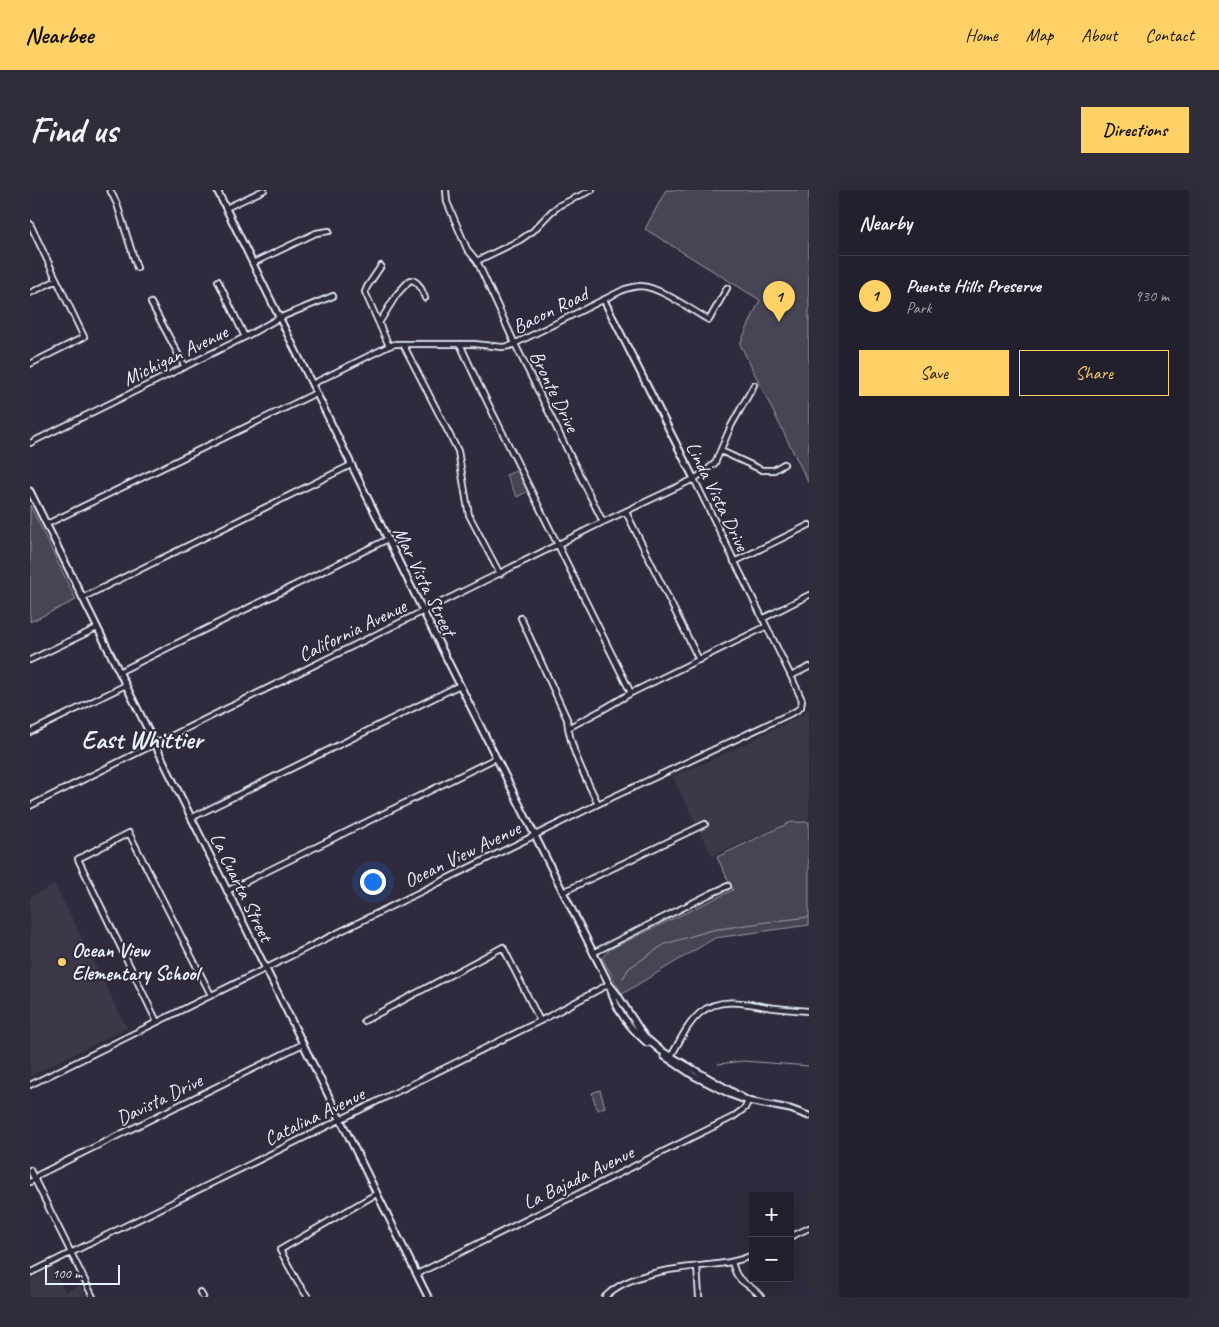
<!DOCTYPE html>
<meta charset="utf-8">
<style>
body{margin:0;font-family:Caveat,sans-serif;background:#2f2d3a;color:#f1f3f6}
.controls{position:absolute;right:15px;bottom:15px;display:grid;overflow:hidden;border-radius:0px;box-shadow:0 5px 20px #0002}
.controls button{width:45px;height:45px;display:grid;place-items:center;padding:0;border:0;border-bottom:1px solid #403e4a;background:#23202e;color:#f1f3f6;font:25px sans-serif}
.scale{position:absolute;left:15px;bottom:12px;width:75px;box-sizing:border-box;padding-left:5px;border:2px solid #e8f1f8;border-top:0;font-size:14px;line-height:18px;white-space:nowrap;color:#e8f1f8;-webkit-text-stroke:4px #2f2a3d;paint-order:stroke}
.you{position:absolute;left:342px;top:691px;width:18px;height:18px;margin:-12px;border:4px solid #fff;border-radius:50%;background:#1a73e8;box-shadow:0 0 0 8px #1a73e833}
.badge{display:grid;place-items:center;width:32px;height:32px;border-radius:50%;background:#ffd166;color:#111;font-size:16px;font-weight:700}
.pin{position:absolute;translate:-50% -41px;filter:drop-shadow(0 1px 2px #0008)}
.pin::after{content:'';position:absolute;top:26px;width:18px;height:15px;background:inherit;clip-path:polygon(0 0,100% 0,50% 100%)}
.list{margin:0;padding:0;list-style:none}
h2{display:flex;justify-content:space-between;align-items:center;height:65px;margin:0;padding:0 20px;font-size:21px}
h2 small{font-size:16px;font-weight:400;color:#a3a3aa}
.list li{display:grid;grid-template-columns:32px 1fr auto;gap:15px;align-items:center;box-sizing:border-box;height:80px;padding:0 20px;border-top:1px solid #403e4a}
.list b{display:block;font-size:19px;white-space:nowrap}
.list p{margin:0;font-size:16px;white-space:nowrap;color:#a3a3aa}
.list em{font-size:16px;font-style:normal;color:#a3a3aa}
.actions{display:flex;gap:10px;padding:15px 20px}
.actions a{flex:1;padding:11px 0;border:1px solid #ffd166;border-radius:0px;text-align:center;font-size:18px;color:#ffd166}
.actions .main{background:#ffd166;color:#111}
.map{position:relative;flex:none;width:779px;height:1107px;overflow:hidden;border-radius:0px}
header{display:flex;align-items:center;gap:30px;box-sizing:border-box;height:70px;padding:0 25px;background:#ffd166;color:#111}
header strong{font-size:24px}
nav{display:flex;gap:28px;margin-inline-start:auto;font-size:18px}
.intro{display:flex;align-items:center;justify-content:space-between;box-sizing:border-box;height:120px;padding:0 30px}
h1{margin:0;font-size:35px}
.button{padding:12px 22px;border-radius:0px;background:#ffd166;color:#111;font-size:18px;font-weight:700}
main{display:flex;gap:30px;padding:0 30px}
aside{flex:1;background:#23202e;border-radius:0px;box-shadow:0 5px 20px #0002}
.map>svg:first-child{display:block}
.built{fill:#3b3749}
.green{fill:#464455;stroke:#979aa6}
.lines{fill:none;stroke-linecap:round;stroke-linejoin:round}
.stream{stroke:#9c9fab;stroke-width:1}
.minor-casing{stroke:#e8f1f8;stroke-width:8}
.tertiary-casing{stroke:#e8f1f8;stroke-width:9}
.minor{stroke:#2f2a3d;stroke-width:4.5}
.tertiary{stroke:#2f2a3d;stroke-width:5}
.poi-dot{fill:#ffd166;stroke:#2f2a3d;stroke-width:2}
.labels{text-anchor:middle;stroke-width:4;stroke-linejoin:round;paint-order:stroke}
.street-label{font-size:20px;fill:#e8f1f8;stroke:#2f2a3d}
.poi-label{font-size:20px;font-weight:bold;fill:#e8f1f8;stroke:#2f2a3d;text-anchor:start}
.district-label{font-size:25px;font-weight:bold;fill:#e8f1f8;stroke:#2f2a3d}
</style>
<header>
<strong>Nearbee</strong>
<nav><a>Home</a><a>Map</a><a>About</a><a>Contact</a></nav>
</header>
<div class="intro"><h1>Find us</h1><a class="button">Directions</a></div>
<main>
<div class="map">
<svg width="779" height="1107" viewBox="0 0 779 1107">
<rect width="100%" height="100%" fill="#2f2a3d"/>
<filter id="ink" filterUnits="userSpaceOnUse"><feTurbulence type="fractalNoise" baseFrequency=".02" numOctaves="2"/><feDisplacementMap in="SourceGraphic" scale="10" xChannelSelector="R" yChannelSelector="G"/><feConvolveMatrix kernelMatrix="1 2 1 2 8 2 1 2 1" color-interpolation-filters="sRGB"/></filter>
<g filter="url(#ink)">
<path class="built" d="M779,519v111l-18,1 -79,35 -40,-80 25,-10 21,-9 82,-41z
M25,694l72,144 -97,48v-179z
M24,1077l11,25 15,-7 6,12h-56v-18z"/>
<path class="green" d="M636,0h143v294l-69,-140 20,-44 -115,-71z
M488,280l10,21 -11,6 -11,-22z
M0,315l46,95 -46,22z
M761,632h18v103l-94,13 -93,56 -20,-36 8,-9 123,-59 -16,-33z
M570,900l5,17 -8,3 -5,-17z"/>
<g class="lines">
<path class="stream" d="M593,788l6,-10 36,-24 47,-14 55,-8 42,-5
M688,874l25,-3 66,5"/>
<defs>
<path id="minor" d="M80,0l7,14 20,64
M416,0l1,12 20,47 10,12 38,83 88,178
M196,18l38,-18
M0,34l54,113 -54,27
M447,71l43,-21 13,-9 18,-19 9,-7 32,-15
M223,73l63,-30 13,-2
M351,76l-14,21 -2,5 24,54
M188,91l27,56
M0,103l27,-13
M121,113l34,64
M349,133l18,-29 13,-14c9,0 12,11 15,18
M373,154l55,107 11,64 31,59
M430,154l15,33 156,316
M282,194l77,-38 6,-2h79l28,3 8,-1 115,-57c5,-1 10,-3 16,-3 19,1 50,24 68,34l18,-32
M0,253l215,-106 34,-19 54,-22
M691,261l41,19h12l10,-6
M596,322l73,148
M17,334l269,-131
M704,372l75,-37
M52,408l269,-133
M491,428l46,101c3,31 18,57 31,85
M732,429l47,-24
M0,470l67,-32
M89,482l269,-133
M761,486l18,-9
M538,538l34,-18 29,-17 134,-66
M0,542l96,-47
M0,616l573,-284 91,-43 12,-8 9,-8 16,-37 23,-41
M161,628l269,-133
M197,701l269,-133
M533,702l142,-68
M563,763l117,-59 18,-8
M334,831l139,-74 37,74
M127,832l-79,-163 51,-26 82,162
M640,868c9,-15 17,-34 30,-45 19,-16 45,-10 67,-6 14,2 28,3 42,4
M0,895l568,-281 198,-93 5,-4 1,-7 -11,-24 -97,-197
M0,980l63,127
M0,992l5,-3 3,-4 265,-131
M760,1047l19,-9
M702,1072c2,6 3,12 7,16 6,7 16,10 22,19
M667,1076l2,31
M0,1083l510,-252 69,-37
M387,1084l316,-157 12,-9 3,-7
M170,1102l3,5
M278,1107l-10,-14 -18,-33 96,-56
M575,1107c21,-22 64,-28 95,-31 18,-2 35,-3 53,-11"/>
<path id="tertiary" d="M187,0l206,421 186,373 8,10 23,36 6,8 14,12 88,51
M574,110l90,179
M0,301l398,806
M580,797c5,23 20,41 37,56
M634,866l30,20 38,19 16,6 42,8 19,7"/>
</defs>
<use href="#minor" class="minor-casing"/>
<use href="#tertiary" class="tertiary-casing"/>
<use href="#minor" class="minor"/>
<use href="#tertiary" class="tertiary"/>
</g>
</g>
<circle class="poi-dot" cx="32" cy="772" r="5"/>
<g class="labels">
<g class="street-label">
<text transform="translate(520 120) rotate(-26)" y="7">Bacon Road</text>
<text transform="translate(145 165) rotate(-26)" y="7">Michigan Avenue</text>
<text transform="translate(525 201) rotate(64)" y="7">Bronte Drive</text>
<text transform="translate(688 306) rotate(64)" y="7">Linda Vista Drive</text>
<text transform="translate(395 391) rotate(64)" y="7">Mar Vista Street</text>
<text transform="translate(322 440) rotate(-26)" y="7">California Avenue</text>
<text transform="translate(432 664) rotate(-26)" y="7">Ocean View Avenue</text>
<text transform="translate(212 697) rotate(64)" y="7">La Cuarta Street</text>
<text transform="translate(129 909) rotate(-26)" y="7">Davista Drive</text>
<text transform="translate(284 926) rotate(-26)" y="7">Catalina Avenue</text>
<text transform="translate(548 987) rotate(-26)" y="7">La Bajada Avenue</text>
</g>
<g class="poi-label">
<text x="42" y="767">Ocean View<tspan x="42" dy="23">Elementary School</tspan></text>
</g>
<g class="district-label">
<text x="112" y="558">East Whittier</text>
</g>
</g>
</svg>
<div class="controls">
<button>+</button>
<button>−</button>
</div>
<div class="scale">100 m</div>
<div class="you"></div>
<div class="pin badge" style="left:749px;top:132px">1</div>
</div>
<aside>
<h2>Nearby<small></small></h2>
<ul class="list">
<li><span class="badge">1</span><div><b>Puente Hills Preserve</b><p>Park</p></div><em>930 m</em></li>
</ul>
<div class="actions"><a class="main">Save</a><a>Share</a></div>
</aside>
</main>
